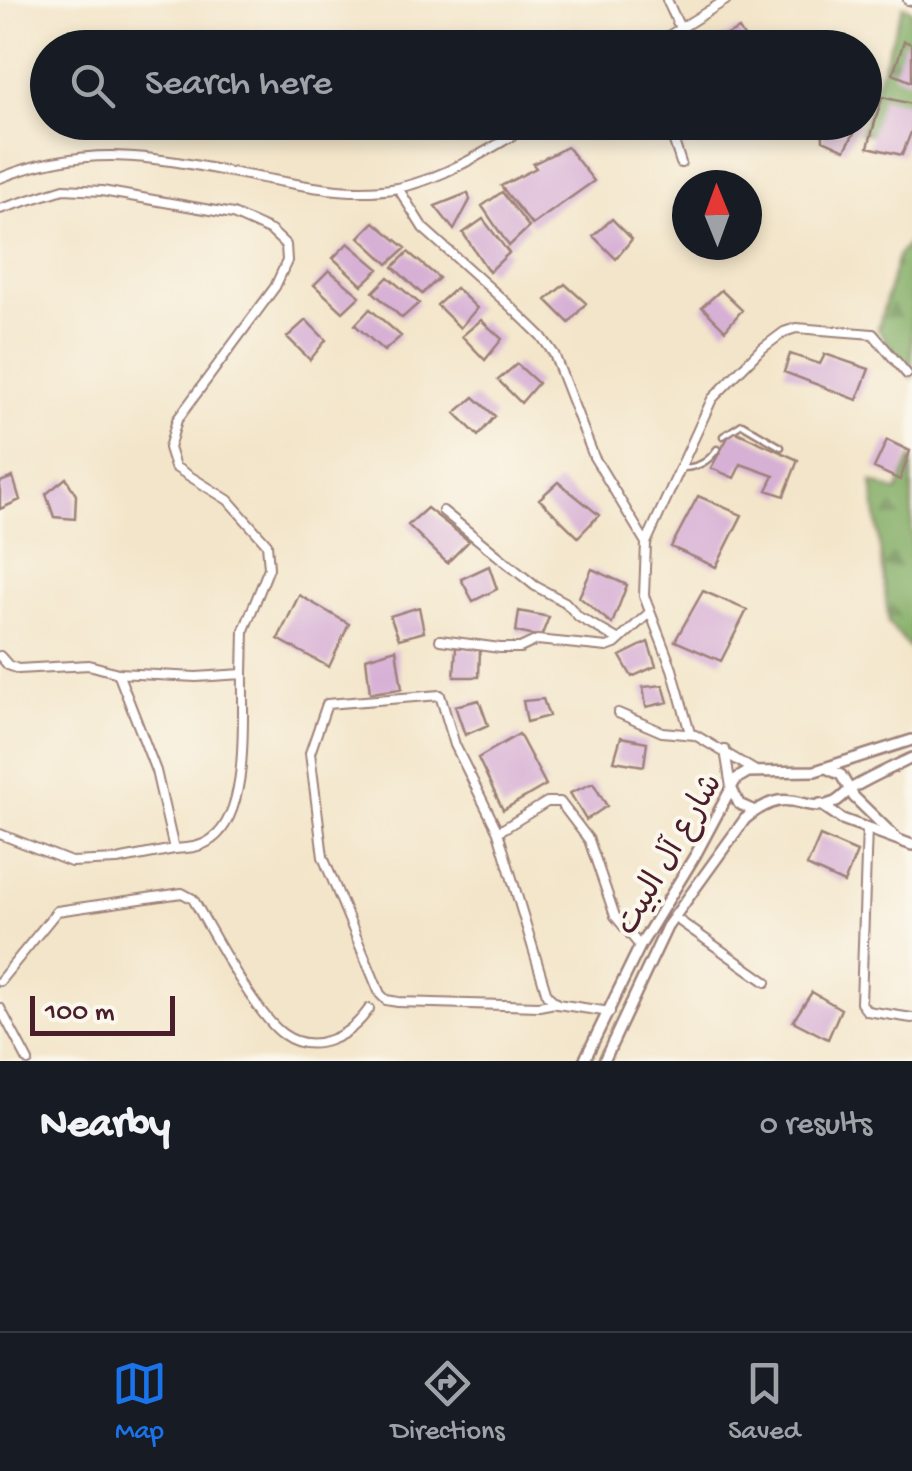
<!DOCTYPE html>
<meta charset="utf-8">
<style>
body{margin:0;font-family:"Gochi Hand","Playpen Sans Arabic",sans-serif;background:#242831;color:#f1f3f6}
.compass{position:absolute;left:672px;top:170px;width:90px;height:90px;border-radius:50%;background:#171b24;box-shadow:0 5px 15px #0003;rotate:359deg}
.scale{position:absolute;left:30px;bottom:25px;width:145px;box-sizing:border-box;padding-left:10px;border:5px solid #4a1f2b;border-top:0;font-size:28px;line-height:35px;white-space:nowrap;color:#4a1f2b;-webkit-text-stroke:8px #fbf7ec;paint-order:stroke}
.list{margin:0;padding:0;list-style:none}
h2{display:flex;justify-content:space-between;align-items:center;height:130px;margin:0;padding:0 40px;font-size:42px}
h2 small{font-size:32px;font-weight:400;color:#9ea1a6}
.icon{flex:none;width:55px;height:55px;fill:none;stroke:currentColor;stroke-width:2;stroke-linecap:round;stroke-linejoin:round}
.map{position:relative;flex:none;width:912px;height:1061px;overflow:hidden}
.search{position:absolute;background:#171b24;box-shadow:0 5px 15px #0003;left:30px;right:30px;top:30px;height:110px;display:flex;align-items:center;gap:25px;box-sizing:border-box;padding:0 35px;border-radius:55px;color:#9ea1a6;font-size:38px}
.sheet{height:270px;background:#171b24}
nav{display:flex;justify-content:space-around;align-items:center;box-sizing:border-box;height:140px;border-top:2px solid #363941;background:#171b24;font-size:28px;color:#9ea1a6}
nav a{display:grid;justify-items:center;gap:5px}
nav .on{color:#1a73e8}
.map>svg:first-child{display:block}
.forest{fill:url(#forest-firs);stroke:#666647;stroke-width:2.5}
.building{fill:#d7b0d5}
.lines{fill:none;stroke-linecap:round;stroke-linejoin:round}
.service-casing{stroke:#9e827a;stroke-width:9}
.minor-casing{stroke:#9e827a;stroke-width:12}
.tertiary-casing{stroke:#9e827a;stroke-width:14}
.service{stroke:#fff;stroke-width:4}
.minor{stroke:#fff;stroke-width:8}
.tertiary{stroke:#fff;stroke-width:9}
.labels{text-anchor:middle;stroke-width:8;stroke-linejoin:round;paint-order:stroke}
.street-label{font-size:32px;fill:#4a1f2b;stroke:#fbf7ec}
</style>
<div class="map">
<svg width="912" height="1061" viewBox="0 0 912 1061">
<defs>
<pattern id="forest-firs" width="22" height="20" patternUnits="userSpaceOnUse" patternTransform="scale(2.5)"><rect width="22" height="20" fill="#81ac63"/><path d="M5 1l3.5 6h-7zM16 11l3.5 6h-7z" fill="#6c8b52"/></pattern>
</defs>
<rect width="100%" height="100%" fill="#fbf7ec"/>
<filter id="ink" filterUnits="userSpaceOnUse"><feTurbulence type="fractalNoise" baseFrequency=".01" numOctaves="2"/><feDisplacementMap in="SourceGraphic" scale="20" xChannelSelector="R" yChannelSelector="G"/><feConvolveMatrix kernelMatrix="1 2 1 2 8 2 1 2 1" color-interpolation-filters="sRGB"/></filter>
<filter id="wash" filterUnits="userSpaceOnUse"><feTurbulence type="fractalNoise" baseFrequency=".0048" numOctaves="4" result="noise"/><feDisplacementMap in="SourceGraphic" scale="40" xChannelSelector="R" yChannelSelector="G"/><feGaussianBlur stdDeviation="2.25" result="paint"/><feColorMatrix in="noise" values="0 0 0 0 0 0 0 0 0 0 0 0 0 0 0 0 0 1.4 0 .05"/><feComposite in="paint" operator="in"/></filter>
<g filter="url(#wash)">
<rect width="100%" height="100%" fill="#f3e5c9"/>
<path class="forest" d="M903,6l9,4v130l-52,-7z
M912,239v138l-34,-48 20,-73z
M912,456v195l-23,-27 -17,-142 25,10z"/>
<g id="blocks">
<path class="building" d="M739,29l12,19h-49z
M904,41l8,3v38l-19,-8z
M882,97l30,7v26l-10,25 -34,-8z
M673,122h25l3,5 -16,13z
M822,122h38l-15,28 -22,-10z
M567,147l27,34 -62,44 -31,-39 35,-18 -3,-4z
M502,192l27,35 -20,19 -27,-40z
M468,193l2,7 -16,30 -19,-24z
M483,219l26,34 -20,19 -26,-39z
M612,219l20,20 -16,20 -23,-23z
M374,222l32,26 -18,16 -29,-27z
M348,243l31,26 -17,16 -29,-27z
M408,252l31,26 -17,16 -29,-27z
M329,270l31,26 -17,16 -29,-27z
M388,277l31,26 -17,15 -29,-26z
M565,284l21,19 -17,20 -23,-23z
M456,288l21,20 -17,20 -23,-23z
M721,290l21,20 -17,20 -23,-23z
M370,309l31,27 -17,15 -29,-26z
M306,320l20,20 -16,20 -23,-23z
M481,320l21,19 -17,21 -23,-24z
M790,354l30,10 5,-10 44,15 -12,31 -73,-28z
M517,364l21,19 -17,20 -23,-23z
M474,397l21,19 -17,20 -23,-23z
M732,430l66,30 -14,36 -17,-6 7,-14 -33,-12 -7,14 -23,-10z
M887,440l23,11 -10,29 -26,-12z
M13,477l7,23 -20,9v-27z
M66,478l10,17 -1,24 -21,-2 -8,-23z
M558,482l41,33 -21,22 -39,-38z
M698,496l44,19 -26,52 -45,-20z
M427,508l42,33 -22,22 -39,-38z
M489,566l8,23 -24,12 -12,-22z
M592,569l35,16 -15,39 -33,-27z
M703,591l44,19 -26,51 -46,-20z
M299,595l50,29 -20,43 -51,-28z
M419,607l5,25 -25,7 -9,-23z
M519,611l30,6 -8,20 -25,-5z
M648,642l8,24 -24,11 -12,-21z
M456,647l24,3 -1,27h-25z
M396,649l6,40 -32,4 -4,-35z
M663,685l5,17 -22,5 -3,-20z
M543,699l6,17 -22,6 -4,-21z
M479,700l9,25 -23,10 -10,-29z
M519,734l27,51 -43,25 -25,-52z
M621,737l26,5 -3,24 -30,-5z
M593,783l14,23 -21,14 -16,-27z
M820,836l37,16 -13,31 -37,-17z
M812,992l29,17 -13,30 -35,-18z"/>
</g>
</g>
<g filter="url(#ink)">
<use href="#blocks" fill-opacity="0" stroke="#9e827a" stroke-width="2.5"/>
<g class="lines">
<defs>
<path id="service" d="M723,436l19,-12 39,23
M683,468c16,-1 25,-6 34,-19"/>
<path id="minor" d="M667,0l13,28
M908,0l4,1
M649,48l77,-48
M660,122l10,7 11,34
M0,178c105,-42 178,-14 284,4 38,7 75,13 114,6 48,-10 95,-41 137,-66
M398,188l25,40 87,78 31,30 13,18 40,103 52,86 -2,53 28,73 18,64
M0,209l64,-20 38,2 131,23 38,17 15,14 1,16 -12,26 -98,133 -8,28 6,19 53,33 39,44 2,24 -25,62 -1,44
M443,511l92,75 30,16 14,15 40,23
M646,543l66,-144 48,-49 24,-18 12,-4 77,6 34,40
M440,640l60,8h20l17,-8 70,7 8,-3 34,-31
M0,656l8,9 10,4 71,-4 29,8 38,98 18,78 -57,11 -46,2 -71,-28
M118,673l78,4 47,-3c-1,43 7,138 -31,165 -12,9 -24,9 -38,10
M618,713l44,19 33,3 59,35
M725,750l6,37
M867,827l-6,176 6,8 45,7
M498,832l49,-30h13l29,38 26,76 25,30
M674,917l92,65
M0,981l57,-70 125,-18 11,6c18,31 63,116 90,135 31,22 67,2 86,-25
M555,1003l-16,3 -141,-4 -12,-2 -6,-6 -57,-137 -13,-104 17,-49 113,-9 15,50 43,87 49,163 10,9 53,8
M0,1008l28,53"/>
<path id="tertiary" d="M826,768l15,7 13,22 42,41
M731,787l8,17 16,7
M820,804l22,15 70,26
M584,1061l56,-115 56,-92 40,-75 12,-7 67,-1 97,-31
M604,1061l63,-134 78,-108c47,-39 56,-2 90,-17 7,-4 12,-11 19,-15 19,-11 39,-20 58,-29"/>
</defs>
<use href="#service" class="service-casing"/>
<use href="#minor" class="minor-casing"/>
<use href="#tertiary" class="tertiary-casing"/>
<use href="#service" class="service"/>
<use href="#minor" class="minor"/>
<use href="#tertiary" class="tertiary"/>
</g>
</g>
<g class="labels">
<g class="street-label">
<text transform="translate(667 853) rotate(-60)" y="11">شارع آل البيت</text>
</g>
</g>
</svg>
<svg class="compass" viewBox="-18 -18 36 36"><path d="M0-13l5 13h-10z" fill="#e53935"/><path d="M0 13l5-13h-10z" fill="#9ea1a6"/></svg>
<div class="scale">100 m</div>
<div class="search"><svg class="icon" aria-label="search" viewBox="0 0 24 24"><circle cx="10" cy="10" r="6"/><path d="M15 15l6 6"/></svg>Search here</div>
</div>
<section class="sheet">
<h2>Nearby<small>0 results</small></h2>
<ul class="list">
</ul>
</section>
<nav>
<a class="on"><svg class="icon" aria-label="map" viewBox="0 0 24 24"><path d="M3 6l6-2 6 2 6-2v14l-6 2-6-2-6 2zM9 4v14M15 6v14"/></svg>Map</a>
<a><svg class="icon" aria-label="directions" viewBox="0 0 24 24"><path d="M12 3l9 9-9 9-9-9zM9 14v-3h6M13 9l2 2-2 2"/></svg>Directions</a>
<a><svg class="icon" aria-label="saved" viewBox="0 0 24 24"><path d="M7 4h10v16l-5-4-5 4z"/></svg>Saved</a>
</nav>
